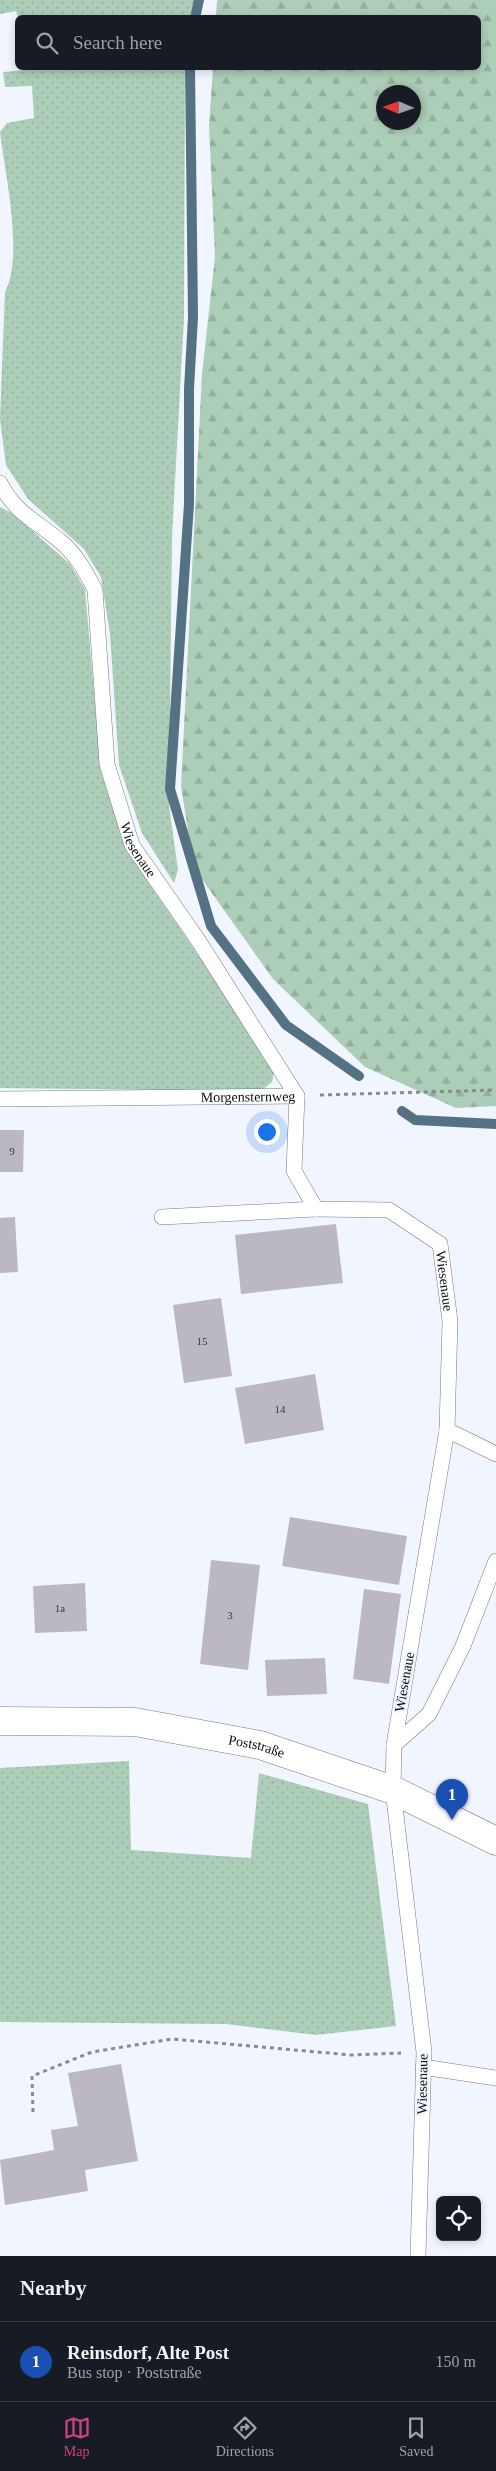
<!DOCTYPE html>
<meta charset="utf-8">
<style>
body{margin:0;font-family:Georgia,serif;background:#242831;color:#f1f3f6}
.controls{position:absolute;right:15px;bottom:15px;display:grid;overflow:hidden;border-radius:8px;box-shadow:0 2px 8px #0003}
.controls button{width:45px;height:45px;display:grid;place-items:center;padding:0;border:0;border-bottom:1px solid #363941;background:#171b24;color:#f1f3f6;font:25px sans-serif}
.compass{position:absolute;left:376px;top:85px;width:45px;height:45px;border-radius:50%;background:#171b24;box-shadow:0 2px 8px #0003;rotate:272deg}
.you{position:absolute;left:266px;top:1131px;width:18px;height:18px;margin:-12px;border:4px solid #fff;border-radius:50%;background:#1a73e8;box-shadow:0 0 0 8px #1a73e833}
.badge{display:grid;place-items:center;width:32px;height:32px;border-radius:50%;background:#ca4380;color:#fff;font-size:16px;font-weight:700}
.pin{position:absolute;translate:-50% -41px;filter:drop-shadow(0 1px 2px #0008)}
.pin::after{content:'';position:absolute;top:26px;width:18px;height:15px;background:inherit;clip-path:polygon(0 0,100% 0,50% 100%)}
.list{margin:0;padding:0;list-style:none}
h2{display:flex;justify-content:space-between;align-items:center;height:65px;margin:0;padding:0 20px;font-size:21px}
h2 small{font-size:16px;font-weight:400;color:#9ea1a6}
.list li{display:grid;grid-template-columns:32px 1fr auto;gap:15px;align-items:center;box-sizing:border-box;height:80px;padding:0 20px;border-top:1px solid #363941}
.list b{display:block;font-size:19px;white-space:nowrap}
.list p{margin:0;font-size:16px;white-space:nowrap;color:#9ea1a6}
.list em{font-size:16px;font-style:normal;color:#9ea1a6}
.icon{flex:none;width:28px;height:28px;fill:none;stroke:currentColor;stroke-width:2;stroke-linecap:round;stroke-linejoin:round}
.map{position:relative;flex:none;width:496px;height:2256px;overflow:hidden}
.search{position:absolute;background:#171b24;box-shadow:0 2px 8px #0003;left:15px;right:15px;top:15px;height:55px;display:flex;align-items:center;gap:12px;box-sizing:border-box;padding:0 18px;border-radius:8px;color:#9ea1a6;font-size:19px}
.sheet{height:145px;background:#171b24}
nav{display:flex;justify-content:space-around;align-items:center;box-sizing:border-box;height:70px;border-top:1px solid #363941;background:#171b24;font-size:14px;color:#9ea1a6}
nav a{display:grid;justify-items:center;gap:2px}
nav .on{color:#ca4380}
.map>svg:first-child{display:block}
.grass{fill:url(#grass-dots)}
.forest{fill:url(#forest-firs);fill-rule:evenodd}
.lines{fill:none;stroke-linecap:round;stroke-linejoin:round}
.stream{stroke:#557285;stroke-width:10}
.building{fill:#bbb8c1}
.service-casing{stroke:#767a81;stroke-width:16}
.minor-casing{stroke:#767a81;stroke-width:29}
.path{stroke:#878b90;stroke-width:3;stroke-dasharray:4 4;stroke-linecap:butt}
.service{stroke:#fff;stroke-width:15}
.minor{stroke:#fff;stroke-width:28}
.labels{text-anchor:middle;stroke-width:4.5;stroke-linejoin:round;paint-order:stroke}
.number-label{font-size:11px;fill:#38393d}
.street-label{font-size:14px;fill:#0d0f11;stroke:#f1f6fe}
</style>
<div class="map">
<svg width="496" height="2256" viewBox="0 0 496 2256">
<defs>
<pattern id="grass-dots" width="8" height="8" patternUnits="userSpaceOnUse" patternTransform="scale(1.25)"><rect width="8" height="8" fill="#accdb7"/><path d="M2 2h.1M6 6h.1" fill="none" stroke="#93af9c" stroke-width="1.8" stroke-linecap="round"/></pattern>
<pattern id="forest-firs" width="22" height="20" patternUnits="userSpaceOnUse" patternTransform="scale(1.25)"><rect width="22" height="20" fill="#accdb7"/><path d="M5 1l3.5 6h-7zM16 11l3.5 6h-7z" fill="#93af9c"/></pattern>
</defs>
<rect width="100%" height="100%" fill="#f1f6fe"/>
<path class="grass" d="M0,0h196l-5,18 -173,-1 -2,-6 -16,3z
M25,68h160l-1,250 -12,218 -3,269 9,65 -4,13 -32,-50 -23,-68 -9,-131 -9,-57 -17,-28 -56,-50 -22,-34 -6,-46 5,-127c19,-36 0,-118 -5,-160l7,-9 27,-5 -2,-32 -27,1 -2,-15 22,-2z
M0,507l12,6 58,51 15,25 16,183 25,78 149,217 -3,15 -11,9 -261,-3z
M129,1761l2,89 120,8 8,-85 109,31 28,222 -80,9 -90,-11 -226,-2v-254z"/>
<path class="forest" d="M217,0h279v1106l-40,2 -91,-41 -92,-88 -79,-111 -13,-82 21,-412 13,-117 -6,-131 4,-58h265v-50l-262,-1zM384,92h30v30h-30z"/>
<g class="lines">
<path class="stream" d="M195,18l4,-18
M190,68l3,249 -4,72v115l-19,285 41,137 75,99 73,51
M402,1111l13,9 81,4"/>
</g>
<path class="building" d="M0,1130h24l-1,42h-23z
M15,1217l3,55 -18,1v-55z
M336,1224l7,59 -102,11 -6,-59z
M221,1298l11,78 -48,7 -11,-78z
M315,1374l9,56 -79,14 -10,-56z
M290,1517l117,19 -8,49 -117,-19z
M211,1560l49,5 -12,105 -48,-6z
M85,1583l2,48 -52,2 -2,-47z
M364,1589l37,5 -12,90 -36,-5z
M325,1658l2,36 -60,2 -2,-36z
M121,2064l17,97 -53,9 3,21 -83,14 -5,-45 54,-10 -3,-20 27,-4 -10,-53z"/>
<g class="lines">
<defs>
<g id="service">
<path id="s1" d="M0,483c16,31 35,37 60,58 16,13 26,31 35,49l12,174 25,81 66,95 99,156 -3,75 22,38 73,1 51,34 10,77 -3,109 -53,315 -1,45 31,262 -6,204"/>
<path id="s2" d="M0,1099l297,-3"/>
<path d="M162,1217l154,-8"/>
<path d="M447,1430l49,24"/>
<path d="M394,1745l35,-31 34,-68 33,-85"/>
<path d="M423,2067l73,11"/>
</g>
<g id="minor">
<path id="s3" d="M0,1721l135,1 125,23 133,45 103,51"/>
</g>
</defs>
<use href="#service" class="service-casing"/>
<use href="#minor" class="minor-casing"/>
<path class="path" d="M320,1095l176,-5
M33,2112l-1,-36 60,-24 80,-13 179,16 50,-2"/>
<use href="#service" class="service"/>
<use href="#minor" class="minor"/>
</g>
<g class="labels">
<g class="number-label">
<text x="12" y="1155">9</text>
<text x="202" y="1345">15</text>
<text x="280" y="1413">14</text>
<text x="60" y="1612">1a</text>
<text x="230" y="1619">3</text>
</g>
<g class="street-label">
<text dy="5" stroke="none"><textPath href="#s1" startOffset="411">Wiesenaue</textPath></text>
<text dy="5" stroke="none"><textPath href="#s2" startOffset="248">Morgensternweg</textPath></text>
<text dy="5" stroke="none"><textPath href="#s1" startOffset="995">Wiesenaue</textPath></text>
<text transform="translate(404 1682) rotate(-80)" y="5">Wiesenaue</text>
<text dy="5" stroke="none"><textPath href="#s3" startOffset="259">Poststraße</textPath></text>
<text transform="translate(422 2084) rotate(-89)" y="5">Wiesenaue</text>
</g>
</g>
</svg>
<div class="controls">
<button><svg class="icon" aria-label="locate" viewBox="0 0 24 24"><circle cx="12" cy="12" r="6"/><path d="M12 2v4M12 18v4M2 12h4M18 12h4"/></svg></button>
</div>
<svg class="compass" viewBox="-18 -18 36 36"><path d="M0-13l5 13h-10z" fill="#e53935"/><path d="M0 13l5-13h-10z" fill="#9ea1a6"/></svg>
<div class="you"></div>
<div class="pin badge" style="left:452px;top:1820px;background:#1a4fb4">1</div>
<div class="search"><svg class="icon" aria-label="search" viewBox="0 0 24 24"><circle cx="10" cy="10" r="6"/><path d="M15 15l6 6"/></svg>Search here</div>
</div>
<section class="sheet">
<h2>Nearby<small></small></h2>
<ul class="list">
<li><span class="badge" style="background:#1a4fb4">1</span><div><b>Reinsdorf, Alte Post</b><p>Bus stop · Poststraße</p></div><em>150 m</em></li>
</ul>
</section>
<nav>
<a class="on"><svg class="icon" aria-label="map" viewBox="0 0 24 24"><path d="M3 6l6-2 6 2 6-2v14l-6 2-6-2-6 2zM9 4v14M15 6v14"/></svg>Map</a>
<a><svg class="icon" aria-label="directions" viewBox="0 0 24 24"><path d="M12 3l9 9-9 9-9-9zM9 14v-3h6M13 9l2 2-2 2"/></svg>Directions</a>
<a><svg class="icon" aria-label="saved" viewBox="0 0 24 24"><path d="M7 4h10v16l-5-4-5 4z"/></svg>Saved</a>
</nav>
